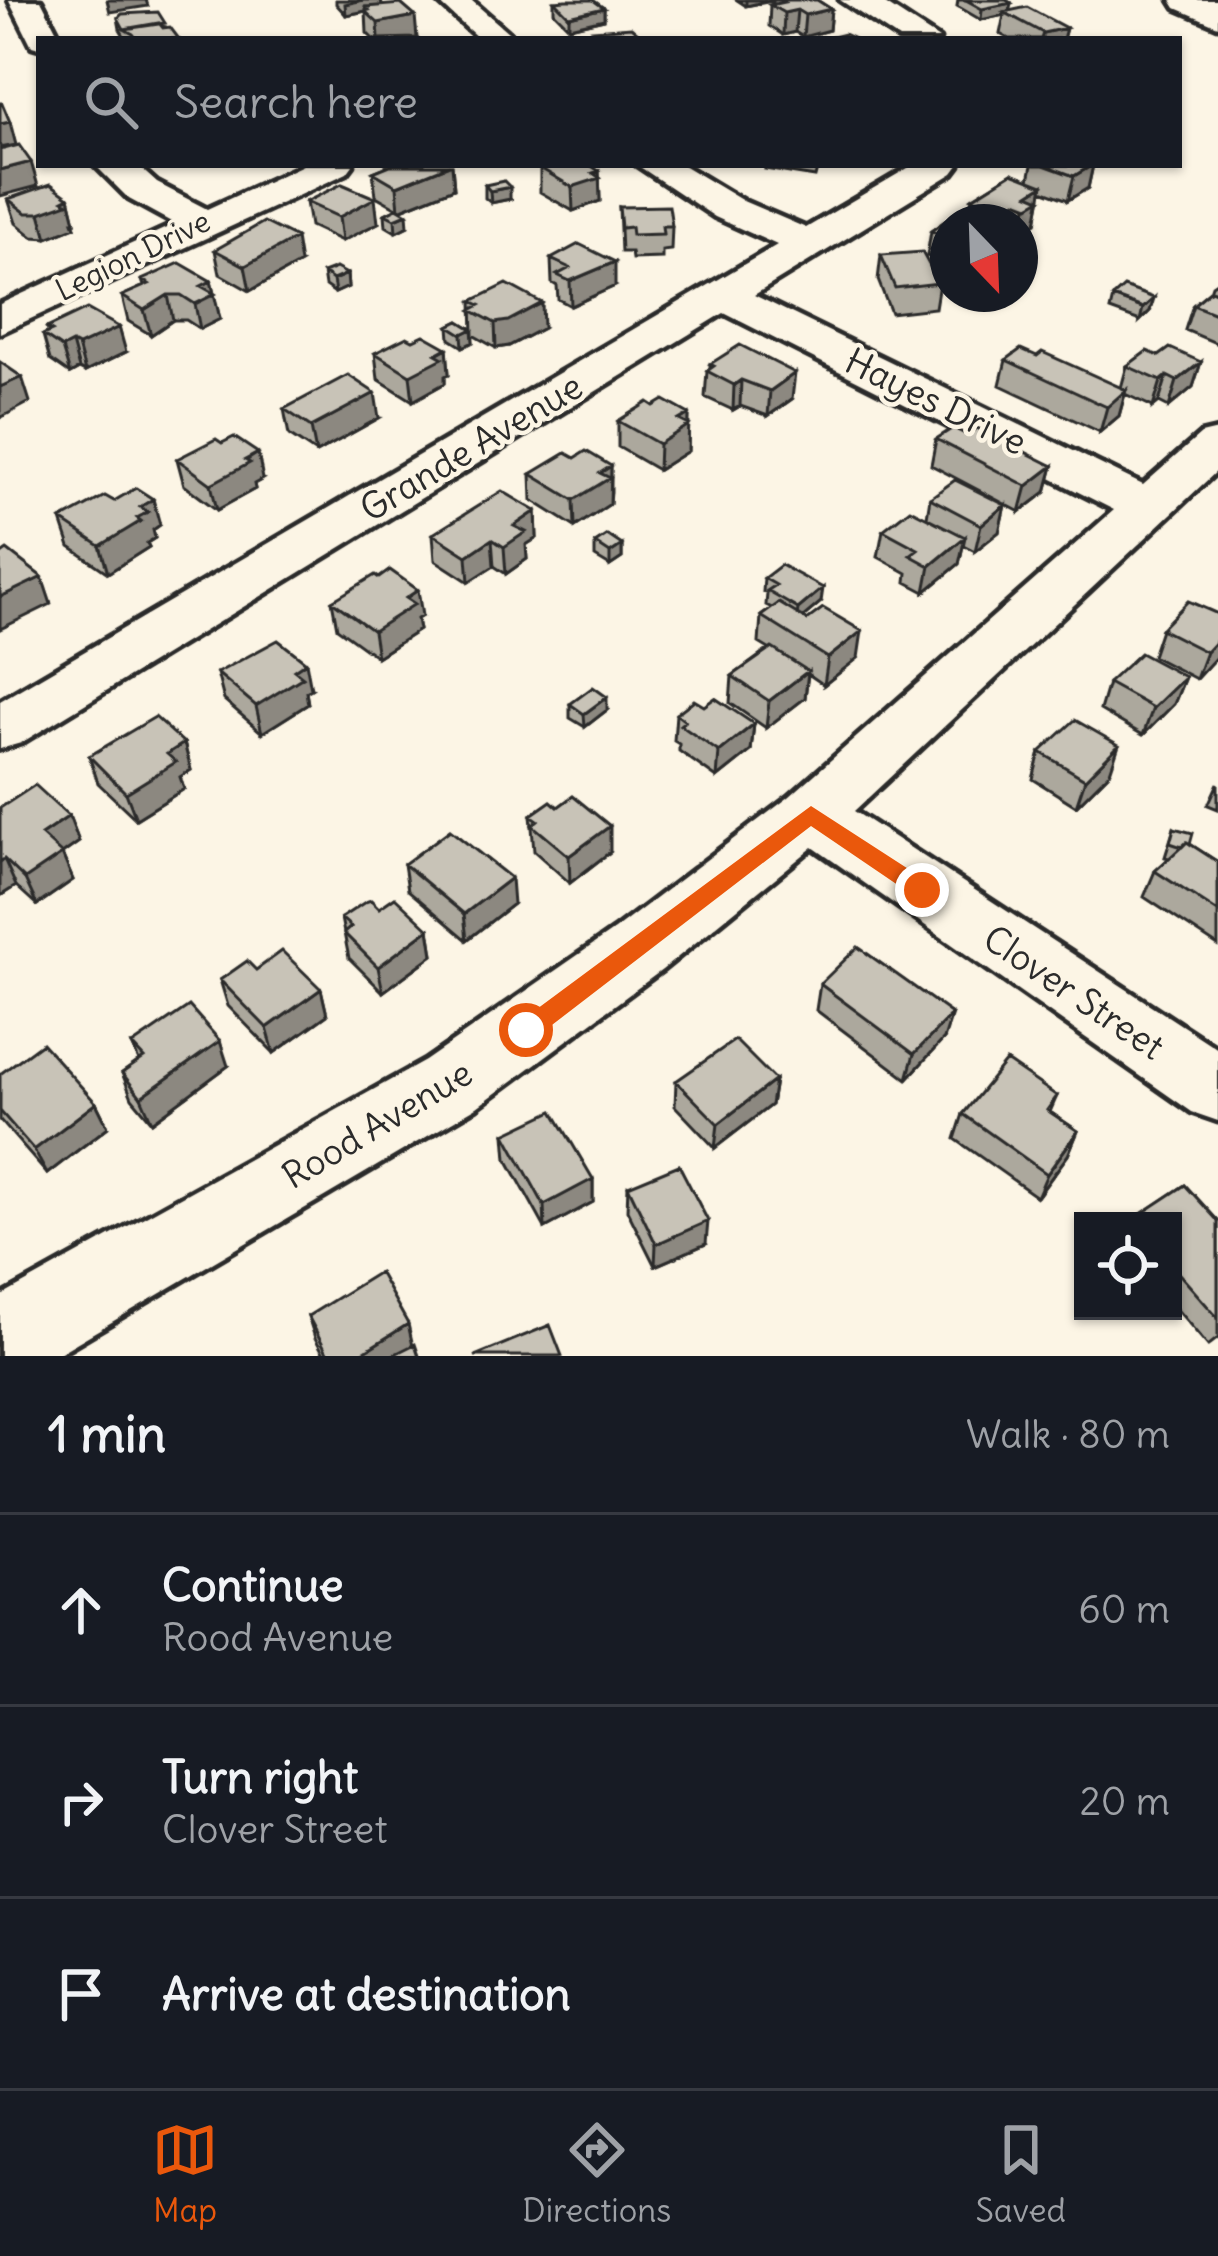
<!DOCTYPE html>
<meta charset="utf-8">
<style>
body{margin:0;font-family:Delius,sans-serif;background:#242831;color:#f1f3f6}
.controls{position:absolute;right:36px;bottom:36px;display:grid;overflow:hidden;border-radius:0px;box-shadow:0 3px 9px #0004}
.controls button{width:108px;height:108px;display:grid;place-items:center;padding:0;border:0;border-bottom:3px solid #363941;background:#171b24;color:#f1f3f6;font:60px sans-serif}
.compass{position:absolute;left:930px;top:204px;width:108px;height:108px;border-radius:50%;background:#171b24;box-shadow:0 3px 9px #0004;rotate:157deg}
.stop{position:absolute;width:36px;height:36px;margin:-27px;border:9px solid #ea580c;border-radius:50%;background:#fff}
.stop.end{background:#ea580c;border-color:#fff;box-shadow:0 3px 12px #0008}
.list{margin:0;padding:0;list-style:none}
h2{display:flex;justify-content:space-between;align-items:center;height:156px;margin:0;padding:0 48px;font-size:51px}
h2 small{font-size:39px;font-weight:400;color:#9ea1a6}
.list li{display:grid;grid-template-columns:78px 1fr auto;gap:36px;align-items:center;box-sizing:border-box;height:192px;padding:0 48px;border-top:3px solid #363941}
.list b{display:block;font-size:45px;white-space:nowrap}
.list p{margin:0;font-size:39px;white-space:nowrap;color:#9ea1a6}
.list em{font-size:39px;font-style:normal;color:#9ea1a6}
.icon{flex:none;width:66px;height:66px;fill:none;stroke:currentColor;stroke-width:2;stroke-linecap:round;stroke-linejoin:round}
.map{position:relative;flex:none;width:1218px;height:1356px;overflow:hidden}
.search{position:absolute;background:#171b24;box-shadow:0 3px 9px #0004;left:36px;right:36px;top:36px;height:132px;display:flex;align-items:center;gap:30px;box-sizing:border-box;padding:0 42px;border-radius:0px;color:#9ea1a6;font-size:45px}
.sheet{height:732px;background:#171b24}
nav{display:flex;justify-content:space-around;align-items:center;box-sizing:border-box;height:168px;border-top:3px solid #363941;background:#171b24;font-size:33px;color:#9ea1a6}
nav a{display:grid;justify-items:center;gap:6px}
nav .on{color:#ea580c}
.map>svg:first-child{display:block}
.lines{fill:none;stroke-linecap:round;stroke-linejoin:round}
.minor-casing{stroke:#2b2b2b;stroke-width:9}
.highway-casing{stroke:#2b2b2b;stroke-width:9}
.minor{fill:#fcf5e5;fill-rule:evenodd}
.highway{fill:#fcf5e5;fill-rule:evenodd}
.wall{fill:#aca89d;stroke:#2b2b2b;stroke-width:3}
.shaded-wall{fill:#8c8880;stroke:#2b2b2b;stroke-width:3}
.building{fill:#c8c3b7;stroke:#2b2b2b;stroke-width:3}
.route{fill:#ea580c}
.labels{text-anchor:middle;stroke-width:9;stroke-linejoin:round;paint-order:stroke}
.far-street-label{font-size:30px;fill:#2b2b2b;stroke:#fcf5e5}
.street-label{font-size:36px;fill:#2b2b2b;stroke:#fcf5e5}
</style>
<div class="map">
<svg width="1218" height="1356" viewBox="0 0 1218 1356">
<rect width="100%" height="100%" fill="#fcf5e5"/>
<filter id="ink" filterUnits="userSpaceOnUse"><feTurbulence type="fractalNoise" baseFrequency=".00833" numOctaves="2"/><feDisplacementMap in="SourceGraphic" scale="24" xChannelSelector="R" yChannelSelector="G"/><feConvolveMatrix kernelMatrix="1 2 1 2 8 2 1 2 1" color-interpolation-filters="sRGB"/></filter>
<g filter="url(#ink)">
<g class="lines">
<defs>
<path id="minor" d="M9,0h32l20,39h-22v9l-7,-2z
M436,0h35l45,39h-37z
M840,0h39l60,39h-40z
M95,165h42l20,18 50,26 96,-44h50l-6,8 -347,160v-29l175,-80 -46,-25z
M637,165h46l60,36 63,27 107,-63h46l-6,8 -199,122 389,190 58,-51 17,-4v40l-364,341 364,238v72l-26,-9 -379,-265 -151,123 -185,137 -423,249h-54v-59l425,-236 189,-131 175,-133 325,-287 -390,-197 -703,430 -21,6v-48l777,-456 -62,-28z"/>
<path id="highway" d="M1171,0h47v26l-42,-18z"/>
</defs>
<use href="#minor" class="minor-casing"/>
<use href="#highway" class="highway-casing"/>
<use href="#minor" class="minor"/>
<use href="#highway" class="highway"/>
</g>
<path class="wall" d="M336,0h45l1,5 35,33 -44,1 -6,-6 -1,-22 -20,4 -10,-11z
M737,0h80l14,9 -2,21 -26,7 -8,-5 -12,3 -14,-9 1,-21 3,-1v-3l-27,5z
M958,0h48l5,3 -2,8 57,17 -3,11h-54l-9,-5 4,-19 -23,5 -24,-14z
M554,1l50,7v11l-35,8 -15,-15z
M118,18l48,9 13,12h-53l-6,-10z
M386,165h66l2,23 -55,22 9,16 -12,6 -10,-6 -1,-12 12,-6 -21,-12 -3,-24 13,-5z
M766,165h52l-3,12 -50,-8z
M1032,165h61l-5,23 -20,12 -26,-10 -6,33 -13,7 -3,-1v-7h-72v43l-21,-9 4,-25 28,-20 10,4 3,-17 40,-25 17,7z
M540,168l59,3 1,30 -27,10 -33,-19z
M485,185l25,14 -19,4 -6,-5z
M69,197l6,25h-2l2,5 -28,11 -14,-1 -17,-14 -8,-24z
M306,202l72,21 -36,18 -32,-15z
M619,207l53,19 -1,24 -9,1v7l-30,1 -1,-7h-10z
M215,250l85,13 -50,28 -30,-17z
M881,255l58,28 -4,25 -44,5 -13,-33z
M551,259l64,27 -44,20 -13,-7 -1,-13 -5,-3z
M323,273l24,1 1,13 -13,6 -10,-7z
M142,280l69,1 9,38 -20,10 -14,-9h-13l-22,15 -23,-14 -6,-25 22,-10z
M1218,281v63l-33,-14 8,-25 17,-14 2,-6z
M1113,297l37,14 -10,10 -30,-11z
M472,301l71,27 -34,18 -13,2 -23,-13z
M459,321l13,8 1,13 -10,5 -13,-8 -1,-13z
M47,328l79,24 -41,20 -6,-3 -9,5 -20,-14 -7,-25 5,-3z
M413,340l34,8 2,26 -4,2v7l-32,18 -35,-22 -3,-26z
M1159,356l42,6 -8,25 -24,20 -10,-5 -6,5 -28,-13 -6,22 -19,16 -100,-47 6,-25 115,28 6,-22z
M710,364l82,35 -24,17 -28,-10 -7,4 -28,-13 2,-26 3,-2z
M654,406l35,8 -1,37 -30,19 -40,-23v-26z
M284,409l95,9 -63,35 -27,-18z
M967,435l86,31 -7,26 -26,20 -89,-47 5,-26z
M575,458l36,8v26l-1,12 -35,23 -43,-27 -1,-26z
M177,459l86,20 -9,5 1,5 -38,21 -33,-25z
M930,498l75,7 -6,27 -24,19 -12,-6 -4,19 -34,28 -19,-10 1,-9 -29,-16 5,-27 44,-13z
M114,501l46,24 -7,5 2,8 -8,5 2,4 -41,26 -38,-26 -9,-27z
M536,511l1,27 -11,7 1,14 -21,15 -12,-8 -25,16 -34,-22 -2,-26z
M595,543l27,2v13l-12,8 -15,-9z
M379,578l43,38 -5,3 2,11 -42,27 -40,-29 -5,-27z
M764,578l57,24 -18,15 55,41 -34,27 -16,-11 -3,24 -39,30 -36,-25 2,-27 37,-27 -10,-6 2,-27 11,-8 -6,-3 1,-11 -4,-2z
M1161,629l57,26 -22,24 -44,-23z
M217,673l94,16 -5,3 2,12 -46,29 -38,-33z
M1185,677l-11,27 -31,31 -43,-25 8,-27z
M570,704l37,6 -22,17 -15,-9z
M704,706l50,18 -3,27 -34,27 -38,-27v-7l-5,-3 2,-27z
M184,743l7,27 -11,7 4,12 -48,30 -38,-36 -9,-27z
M1040,752l70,20 -34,34 -43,-27z
M1218,783v26l-10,-4z
M0,808l69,8 10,26 -17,12 11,26 -36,25 -21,-19 -16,10z
M531,815l79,37 -40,31 -36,-32z
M1174,828l16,16 28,18v84l-74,-49 11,-26 14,-13 -4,-1z
M404,864l109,40 -46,36 -59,-50z
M379,908l50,21 4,26 -50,37 -34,-34 -8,-40z
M220,980l101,9 6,26 -53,38 -46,-47z
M820,984l124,55 -37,40 -91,-69z
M132,1045l96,21 -76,56 -20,-24 -10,-25 17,-12z
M0,1074l96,29 12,24 -61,47 -47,-54z
M775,1080l-4,25 -56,43 -40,-42 1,-25z
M1057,1096l-7,16 28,19 -10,24 -31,42 -82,-58 8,-25z
M505,1134l88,45v23l-48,26 -38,-69z
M1185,1185l33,36v117l-10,8 -35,-41v-84h-42z
M628,1186l78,58 -51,22 -28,-56z
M308,1316l105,29 6,11h-94l-10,-18z"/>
<path class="shaded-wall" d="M107,0h39l2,6 -38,6z
M364,0h17l1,8 -16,-1v4l-20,4 -1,-11z
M746,0h27l-27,6z
M1011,3l-2,11 -5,-2v3l-23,5 1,-11z
M604,8v11l-35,8v-11z
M831,9l-2,21 -26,7 2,-22z
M797,10l-2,22 -12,3 1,-22z
M415,16l2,22 -38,1 -1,-16z
M1066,28l-3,11h-22l2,-6z
M10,122l6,23 -16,3v-24z
M31,162l7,24 -38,10v-26z
M449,165h3l2,23 -55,22 -2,-24z
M1093,165l-5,23 -20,12 6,-24z
M599,171l1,30 -27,10 -1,-24z
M1043,185l-7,38 -13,7 6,-36z
M510,187v12l-19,4 -1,-12z
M69,197l6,25h-2l2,5 -28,11 -7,-25z
M375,198l3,25 -36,18 -3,-24z
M1016,201l-4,21h-12l2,-12z
M407,214l1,12 -12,6 -1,-13z
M296,238l4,25 -50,28 -5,-25z
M615,262v24l-44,20 -1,-25z
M347,274l1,13 -13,6 -2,-13z
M211,281l9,38 -20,10 -5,-25 6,-18z
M168,295l5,25 -22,15 -7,-25z
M1154,298l-4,13 -10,10 3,-13z
M542,303l1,25 -34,18 -13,2 -1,-25z
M119,327l7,25 -41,20 -7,-26z
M472,329l1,13 -10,5 -1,-13z
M72,343l7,26 -9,5 -8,-26z
M447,348l2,26 -4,2v7l-32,18 -3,-26 26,-21z
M1201,362l-8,25 -24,20 8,-26z
M795,373l-3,26 -24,17 2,-25z
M1167,376l-8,26 -6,5 8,-26z
M22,377l8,25 -30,16v-31z
M741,380l-1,26 -7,4 1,-25z
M1126,390l-7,26 -19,16 7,-25z
M375,393l4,25 -63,35 -5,-26z
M689,414l-1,37 -30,19 1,-26 20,-24z
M258,453l5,26 -9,5 1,5 -38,21 -6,-26z
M611,466l-1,38 -35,23 -1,-27 26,-27z
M1053,466l-7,26 -26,20 7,-26z
M153,499l7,26 -7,5 2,8 -8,5 2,4 -41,26 -8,-27 37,-28 3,-11z
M1005,505l-6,27 -24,19 6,-26z
M536,511l1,27 -11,7 1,14 -21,15 -2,-27 10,-21z
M965,537l-6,27 -34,28 5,-26z
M492,539l2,27 -25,16 -2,-26z
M622,545v13l-12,8v-13z
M42,577l9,27 -51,25v-32z
M823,588l-2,14 -25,21 2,-14z
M418,590l4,26 -5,3 2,11 -42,27 -4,-26 33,-33z
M862,631l-4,27 -34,27 4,-27z
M1218,639v16l-22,24 10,-27z
M306,662l5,27 -5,3 2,12 -46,29 -6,-27 38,-36z
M808,671l-3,27 -39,30 3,-27z
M1185,677l-11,27 -31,31 10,-27z
M607,697v13l-22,17 -1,-13z
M754,724l-3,27 -34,27 2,-26z
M184,743l7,27 -11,7 4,12 -48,30 -10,-26 41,-39z
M1119,745l-9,27 -34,34 9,-27z
M69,816l10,26 -17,12 11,26 -36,25 -12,-26 16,-44z
M610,826v26l-40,31 -1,-27z
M4,859l12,27 -16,10v-34z
M511,878l2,26 -46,36 -3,-26z
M429,929l4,26 -50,37 -5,-25z
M321,989l6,26 -53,38 -7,-25z
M952,1014l-8,25 -37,40 7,-25z
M220,1041l8,25 -76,56 -11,-25z
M775,1080l-4,25 -56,43 3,-24z
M96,1103l12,24 -61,47 -13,-24z
M1078,1131l-10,24 -31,42 10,-23z
M593,1179v23l-48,26 -1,-23z
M708,1221l-2,23 -51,22 1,-22z
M408,1324l5,22 -16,10h-40z"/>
<path class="building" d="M566,0h27l11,8 -35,8 -15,-15z
M781,0h36l14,9 -26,6 -8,-5 -13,3 -14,-8 14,-3z
M966,0h40l5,3 -29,6z
M401,4l14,12 -37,7 -13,-12 4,-1 -3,-3z
M1027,7l39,21 -23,5 -39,-21z
M158,12l7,11 -41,6 -6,-11 4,-4z
M159,23l4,5 7,-1 9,12h-42l-4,-5 -9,-5z
M631,27l14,12h-42l-10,-9z
M844,34l11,5h-31z
M0,103h2l8,19 -10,2z
M19,145l12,17 -31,8v-20z
M390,165h59l-52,21 -24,-14z
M549,165h41l9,6 -6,2 7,5 -28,9 -32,-19z
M1044,165h48l-18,11z
M1012,173l31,12 -14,9 12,5 -12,7 -13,-5 -14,9 -30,-12z
M504,181l6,6 -20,4 -5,-6z
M51,184l18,13 -6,3 5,3 -28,10h-14l-18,-14z
M342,184l33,14 -36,19 -33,-15z
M669,206l3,20h-10l1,8 -31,1 -1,-8 -10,1 -2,-21z
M397,208l10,6 -12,5 -10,-5z
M959,211l28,11h-39v16l-17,-7z
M264,222l32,16 -51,28 -30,-16z
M579,244l36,18 -45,19 -13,-6 13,-7 -19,-9z
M922,252l17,31 -44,5 -14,-33z
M180,263l31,18 -10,5 14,8 -20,10 -14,-9h-13l-24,15 -22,-14 27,-12 -7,-4z
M336,268l11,6 -14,6 -10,-7z
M507,284l35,19 -34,18 -13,2 -24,-13 9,-5 -8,-4z
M1124,287l30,11 -11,10 -30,-11z
M1211,290l7,3v22l-25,-10z
M87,309l32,18 -41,19 -6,-3 -10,5 -19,-13 9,-4 -5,-3z
M459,321l13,8 -10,5 -13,-8z
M424,335l23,13 -11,6 7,4 -33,17 -35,-22 32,-16 6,3z
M740,345l55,28 -25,18 -29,-11 -7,5 -27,-14 7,-5 -4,-2z
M1170,348l31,14 -24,19 -10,-5 -6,5 -34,-15 20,-15 12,5z
M1021,349l16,7 5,-4 84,38 -19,17 -101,-47z
M0,362l22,15 -22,10z
M348,375l27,18 -64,34 -27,-18z
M664,400l25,14 -10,6 10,5 -30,19 -41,-23 30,-19 6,4z
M953,428l14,7 10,-7 76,38 -26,20 -91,-47z
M234,437l24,16 -13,7 5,3 -39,21 -34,-25 39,-20 6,4z
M586,451l25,15 -11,7 10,5 -36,22 -43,-26 35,-21 9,5z
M955,480l50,25 -24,20 -51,-27z
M136,488l17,11 -13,8 8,5 -11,6 4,3 -41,25 -39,-26 44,-24 9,5z
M502,491l34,20 -22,15 12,6 -22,15 -12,-8 -25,17 -34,-22z
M910,509l55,28 -35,29 -20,-11 8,-6 -35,-19z
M607,535l15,10 -12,8 -15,-10z
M7,550l35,27 -42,20v-42z
M781,565l42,23 -25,21 -31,-18 9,-6 -12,-7z
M390,570l28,20 -12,8 9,6 -42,27 -41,-30 43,-26 4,3z
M1188,601l30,13v25l-12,13 -45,-23z
M779,603l28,17 16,-12 39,23 -34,27 -67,-42z
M278,640l28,22 -12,8 9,7 -47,29 -39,-33z
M772,648l36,23 -39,30 -37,-25z
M1140,653l45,24 -32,31 -45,-25z
M593,687l14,10 -23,17 -14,-10z
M715,698l39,26 -35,28 -39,-27 5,-4 -9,-7 18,-14 10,6z
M155,717l29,26 -17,11 9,8 -50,31 -37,-37z
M1075,720l44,25 -34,34 -45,-27z
M35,785l34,31 -28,19 21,19 -37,25 -21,-20 -4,3v-54z
M573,796l37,30 -41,30 -37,-31 6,-5 -7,-5 20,-14 7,6z
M1174,828l19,5 -3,11 -3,-2 -5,5 -12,-4z
M450,830l61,48 -47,36 -60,-50z
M1187,842l31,20v50l-63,-41z
M395,897l34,32 -51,38 -34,-34 7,-6 -10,-9 24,-16 6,-2 8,8z
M858,947l94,67 -38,40 -94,-70z
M282,951l39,38 -54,39 -47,-48 27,-19 9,9z
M189,1006l31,35 -79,56 -19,-24 22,-15 -12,-13z
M735,1040l40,40 -57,44 -42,-43z
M42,1043l54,60 -62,47 -34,-39v-37z
M1006,1061l51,35 -10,14 31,21 -31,43 -84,-60z
M553,1111l40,68 -49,26 -39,-71z
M679,1165l29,56 -52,23 -28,-58z
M1185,1185l33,36v97l-45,-51v-46l-41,-1z
M379,1272l29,52 -51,32h-28l-21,-40z
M550,1325l12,31h-87z
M415,1344l4,12h-28z"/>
</g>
<path class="route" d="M811,806l119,77v13h-16l-103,-70 -276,212h-17v-15z"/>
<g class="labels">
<g class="far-street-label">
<text transform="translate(133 256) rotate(-26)" y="10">Legion Drive</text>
</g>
<g class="street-label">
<text transform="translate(936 401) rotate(26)" y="13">Hayes Drive</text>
<text transform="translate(471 447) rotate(-31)" y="13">Grande Avenue</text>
<text transform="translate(1074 992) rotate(34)" y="13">Clover Street</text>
<text transform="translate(377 1124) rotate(-31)" y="13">Rood Avenue</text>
</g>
</g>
</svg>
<div class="controls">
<button><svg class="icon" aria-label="locate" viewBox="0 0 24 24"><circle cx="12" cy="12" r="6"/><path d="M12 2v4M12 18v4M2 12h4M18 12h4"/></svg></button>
</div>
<svg class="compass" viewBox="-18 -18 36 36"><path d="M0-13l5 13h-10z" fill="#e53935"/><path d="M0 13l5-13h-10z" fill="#9ea1a6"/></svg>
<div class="stop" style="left:526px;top:1030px"></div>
<div class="stop end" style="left:922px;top:890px"></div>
<div class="search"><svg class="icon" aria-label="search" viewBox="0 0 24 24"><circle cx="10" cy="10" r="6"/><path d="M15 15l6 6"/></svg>Search here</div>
</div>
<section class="sheet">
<h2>1 min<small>Walk · 80 m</small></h2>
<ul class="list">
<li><svg class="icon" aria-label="ahead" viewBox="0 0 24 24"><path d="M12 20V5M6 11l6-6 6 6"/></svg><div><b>Continue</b><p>Rood Avenue</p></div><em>60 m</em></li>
<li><svg class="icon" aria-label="right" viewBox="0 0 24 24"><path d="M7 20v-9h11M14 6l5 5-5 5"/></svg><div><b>Turn right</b><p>Clover Street</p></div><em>20 m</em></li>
<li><svg class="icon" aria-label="arrive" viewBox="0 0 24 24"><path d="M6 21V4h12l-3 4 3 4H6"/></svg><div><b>Arrive at destination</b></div></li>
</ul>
</section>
<nav>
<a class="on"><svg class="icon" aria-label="map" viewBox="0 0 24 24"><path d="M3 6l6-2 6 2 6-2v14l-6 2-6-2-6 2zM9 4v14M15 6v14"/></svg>Map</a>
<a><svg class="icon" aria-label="directions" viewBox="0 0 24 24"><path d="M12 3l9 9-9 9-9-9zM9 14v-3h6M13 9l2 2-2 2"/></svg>Directions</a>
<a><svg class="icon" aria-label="saved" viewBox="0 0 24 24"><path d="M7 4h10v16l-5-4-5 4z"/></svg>Saved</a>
</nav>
